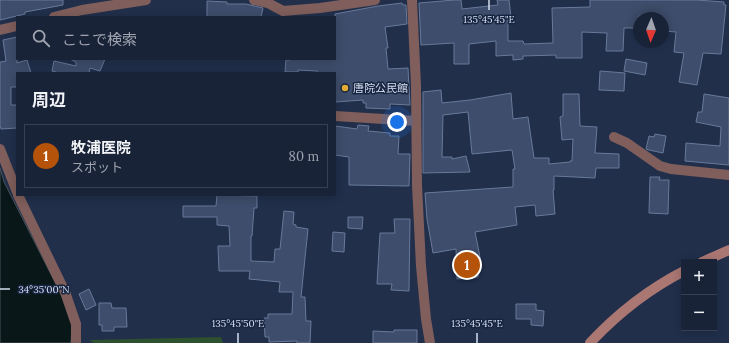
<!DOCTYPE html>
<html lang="ja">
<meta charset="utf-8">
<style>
body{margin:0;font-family:Lora,"Noto Sans JP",serif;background:#262f43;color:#f1f3f6}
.controls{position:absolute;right:12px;bottom:12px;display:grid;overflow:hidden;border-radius:0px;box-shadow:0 2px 10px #0003}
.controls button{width:36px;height:36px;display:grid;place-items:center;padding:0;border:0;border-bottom:1px solid #374053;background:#192338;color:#f1f3f6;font:20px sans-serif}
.compass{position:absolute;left:633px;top:12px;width:36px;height:36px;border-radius:50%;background:#192338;box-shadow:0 2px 10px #0003;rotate:182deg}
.you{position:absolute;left:397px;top:122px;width:14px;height:14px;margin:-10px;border:3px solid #fff;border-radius:50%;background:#1a73e8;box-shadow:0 0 0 6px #1a73e833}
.badge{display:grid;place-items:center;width:26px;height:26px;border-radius:50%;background:#b45309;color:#fff;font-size:13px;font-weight:700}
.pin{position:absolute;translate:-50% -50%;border:2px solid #fff;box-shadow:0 1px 4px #0006}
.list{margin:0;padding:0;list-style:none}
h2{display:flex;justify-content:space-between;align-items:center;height:52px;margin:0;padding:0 16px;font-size:17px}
h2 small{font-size:13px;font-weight:400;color:#9fa4ae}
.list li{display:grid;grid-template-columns:26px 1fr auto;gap:12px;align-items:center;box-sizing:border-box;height:64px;margin:0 8px 8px;padding:0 8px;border:1px solid #374053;border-radius:0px}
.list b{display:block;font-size:15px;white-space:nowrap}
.list p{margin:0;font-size:13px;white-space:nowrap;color:#9fa4ae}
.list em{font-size:13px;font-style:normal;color:#9fa4ae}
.icon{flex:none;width:22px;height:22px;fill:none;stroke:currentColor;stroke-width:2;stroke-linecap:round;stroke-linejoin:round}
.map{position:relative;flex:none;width:729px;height:343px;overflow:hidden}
.search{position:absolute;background:#192338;box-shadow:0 2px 10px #0003;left:16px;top:16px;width:320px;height:44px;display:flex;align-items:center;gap:10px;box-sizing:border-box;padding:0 14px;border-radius:0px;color:#9fa4ae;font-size:15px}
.panel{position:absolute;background:#192338;box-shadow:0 2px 10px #0003;left:16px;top:72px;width:320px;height:124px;border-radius:0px}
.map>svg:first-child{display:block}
.green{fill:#2d512e}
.water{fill:#091718;stroke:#465359}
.building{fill:#3e4d6b;stroke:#68799a}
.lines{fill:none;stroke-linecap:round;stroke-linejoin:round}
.minor{stroke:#7f5e5b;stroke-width:10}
.secondary{stroke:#ab7773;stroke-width:10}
.ticks{fill:none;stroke:#d5def1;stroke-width:1.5}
.poi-dot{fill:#e2af34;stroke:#182540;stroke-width:1.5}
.labels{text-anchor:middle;stroke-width:3;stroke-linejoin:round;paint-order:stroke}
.poi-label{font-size:11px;fill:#d5def1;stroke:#182540;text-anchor:start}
.ticks-label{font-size:10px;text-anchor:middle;fill:#d5def1;stroke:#182540;stroke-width:3;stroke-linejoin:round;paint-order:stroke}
</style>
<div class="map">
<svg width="729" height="343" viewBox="0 0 729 343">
<rect width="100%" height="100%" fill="#212f4b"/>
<path class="green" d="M221,337l2,6h-129l-5,-3z"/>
<path class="water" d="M0,168l4,14 59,116 9,26 -1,19h-71z"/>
<path class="building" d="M0,0h63v5l-38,7v2l-25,6z
M454,0h7l1,9 36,-4 -1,-5h12l2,18h-3v23h15l1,3 29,-1 -1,-35 38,-1v-7h107l27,2v3h2l-5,49 -18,-1 -6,32 -18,-3 5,-29 -10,-1 2,-20 -13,-1v-14l-24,-1v12h-15l-1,23h-17l1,-18 -25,-1v26h-26v-3l-33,1v3l-10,1v-5l-17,1v-15l-27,3v20h-15v-21l-33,2 -2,-42z
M207,1l20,1v2h19l17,4 -2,9h-54z
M402,3l1,2h3l1,19 -22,3 3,21h-2l2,21 20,-1 2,37 -20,-1v5l-24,-1v-5h-3v-3l-28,2v-29h-18v-2l-19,-1v2h-13l1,-12h4v-1h45v-45l43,-8z
M17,37v26l10,-3 4,13h-14v14h-6v18h6v23l-16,1 -1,-3v-64l6,-1 -3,-21z
M70,59h35l-5,12 -10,-3 -1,5h-30l-7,-2 2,-10 22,5v-4z
M626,59l21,4 -2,12 -21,-4z
M600,71l25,2 -1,18 -25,-1z
M441,90l1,13 28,-3 41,-7 2,26 15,-2 6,41h15v6l21,-2v-1h2l1,-22 -11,1 -2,-23 3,-1v-22h16l1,32 17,1 -2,26 24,1v14h-23l-1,10 -41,-2v14h-1l2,24 -19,2 -1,-11 -20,2 2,18 -42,7 6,30h-2l-1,15 -21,2 -1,-30 -23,4 -6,-34 -2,-26 88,-6v-18h2l-3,-19 -40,4 -4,-42 -25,3 -1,42h10v2l14,-3 4,16 -47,1v-81z
M704,94l25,4v67l-44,-4 1,-18 34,3 1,-19 -25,-5 2,-10h4z
M358,125l11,1 -1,5 22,2v3h9l-1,18h12l-1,32 -60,-1v-28l-14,-2v-29l22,3z
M655,134l11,2 -3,17 -14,-3 -3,-1 3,-13 5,1z
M650,177h10l-1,3h10l-1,34 -19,-1z
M217,195l40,1v12h-3l-2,28h-1v25l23,1 1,-13h5l4,-38 10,1 -1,12 3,1v2l12,2 -7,68h4l1,24h5l-1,22h-13v-2l-28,1v-5h-4l-1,-19h4v-4h24l1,-22h-14l1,-10 -31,-3 1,-8h-31l-1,-25h12l-1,-20 -12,-1v-8h-34v-11h33z
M348,217h15l-1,12 -14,-1z
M394,219h16l-1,72 -18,-1 1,-6h-15l3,-51h15z
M333,232l12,1 -1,19 -12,-1z
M89,289l7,16 -10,5 -7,-16z
M99,303h12l1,5h14l1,19h-13v4h-12v-6h-3z
M516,304h20v6l8,1 -1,15 -12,-1v-6h-15z
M394,330h23v13h-44v-12l21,1z"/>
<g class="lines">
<path class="minor" d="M254,0l14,3 15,8 37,-3 55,-8
M412,0l4,86 1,99 4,81 5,53 4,24
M54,17l28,-7 64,-10
M0,30l17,-4
M335,116l81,5
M614,137l13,6 33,23 11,3 58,6
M0,149l17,43
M18,195l47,97 11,32v19"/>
<path class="secondary" d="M702,262l27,-12
M590,343c27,-29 59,-54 94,-72"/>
</g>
<path class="ticks" d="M489,10v-10M0,289h10M238,343v-10M477,343v-10"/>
<circle class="poi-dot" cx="345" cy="88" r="4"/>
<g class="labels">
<g class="poi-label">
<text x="353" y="92">唐院公民館</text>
</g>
</g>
<g class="ticks-label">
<text x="489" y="23">135°45'45"E</text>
<text x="44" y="293">34°35'00"N</text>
<text x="238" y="327">135°45'50"E</text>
<text x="477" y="327">135°45'45"E</text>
</g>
</svg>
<div class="controls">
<button>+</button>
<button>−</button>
</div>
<svg class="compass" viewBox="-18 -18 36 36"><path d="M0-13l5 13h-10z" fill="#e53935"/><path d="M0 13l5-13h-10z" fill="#9fa4ae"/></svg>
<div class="you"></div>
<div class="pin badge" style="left:467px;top:265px">1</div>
<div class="search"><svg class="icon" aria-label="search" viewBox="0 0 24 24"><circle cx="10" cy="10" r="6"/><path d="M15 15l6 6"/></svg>ここで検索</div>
<section class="panel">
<h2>周辺<small></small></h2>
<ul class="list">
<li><span class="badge">1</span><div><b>牧浦医院</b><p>スポット</p></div><em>80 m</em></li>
</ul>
</section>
</div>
